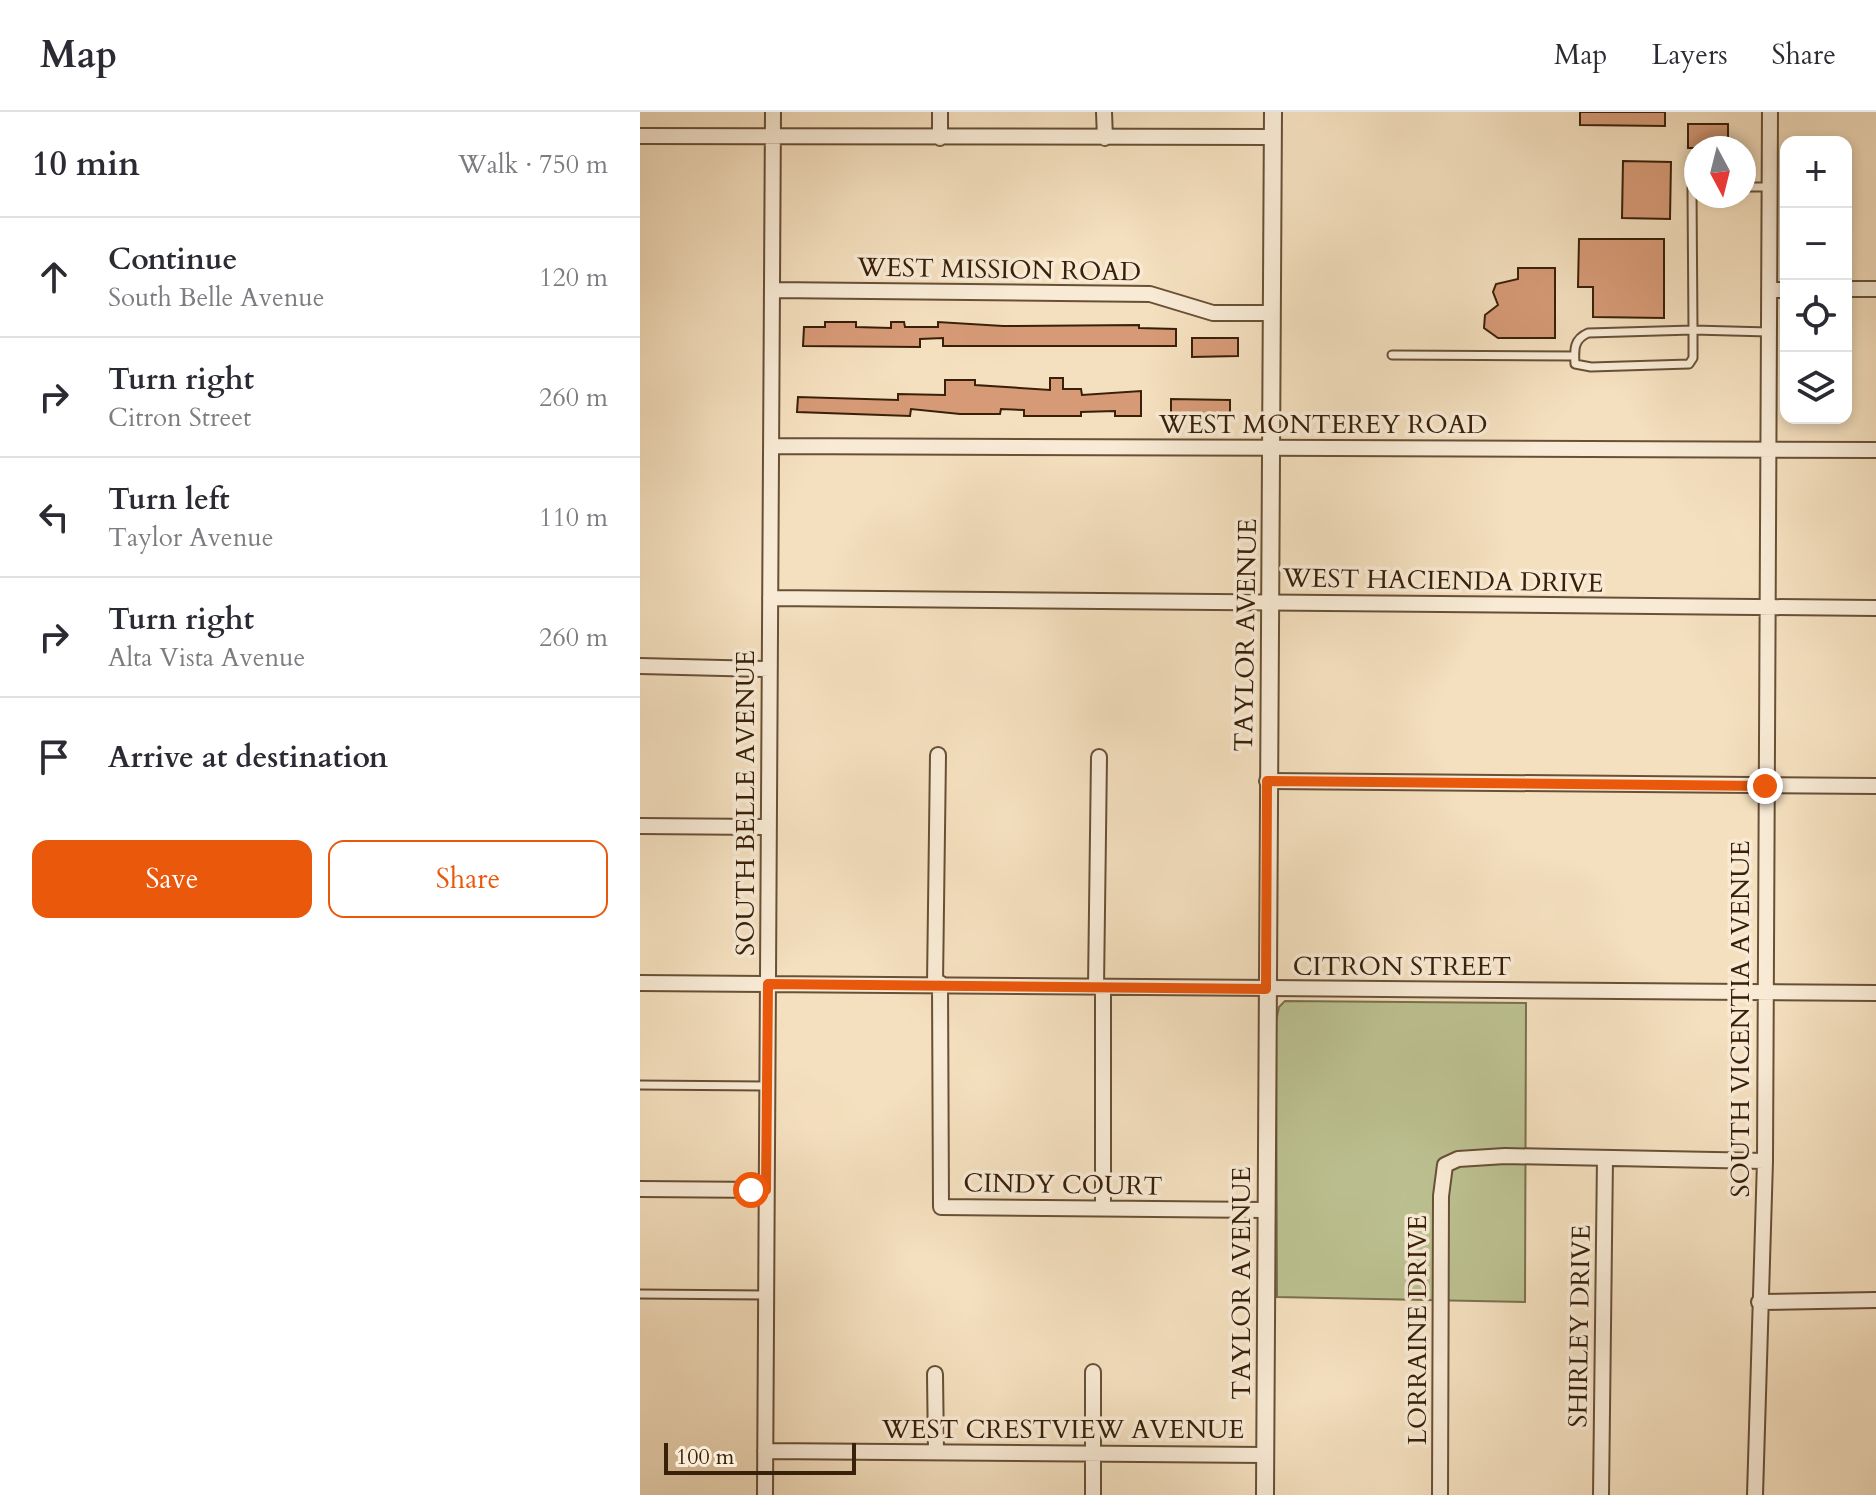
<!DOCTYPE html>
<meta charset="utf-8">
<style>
body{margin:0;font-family:Cardo,serif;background:#f7f7f7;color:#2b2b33}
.controls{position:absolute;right:24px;top:24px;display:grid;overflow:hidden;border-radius:16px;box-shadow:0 4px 12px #0003}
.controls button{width:72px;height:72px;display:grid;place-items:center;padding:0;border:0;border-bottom:2px solid #e1e1e2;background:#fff;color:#2b2b33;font:40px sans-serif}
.compass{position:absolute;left:1044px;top:24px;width:72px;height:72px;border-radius:50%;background:#fff;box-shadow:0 4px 12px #0003;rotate:173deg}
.scale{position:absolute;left:24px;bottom:20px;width:192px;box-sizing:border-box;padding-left:8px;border:4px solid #392009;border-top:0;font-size:22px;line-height:28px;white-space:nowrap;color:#392009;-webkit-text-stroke:6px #f8ead5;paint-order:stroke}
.stop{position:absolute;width:24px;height:24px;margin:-18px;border:6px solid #ea580c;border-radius:50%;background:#fff}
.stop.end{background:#ea580c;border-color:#fff;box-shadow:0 2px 8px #0008}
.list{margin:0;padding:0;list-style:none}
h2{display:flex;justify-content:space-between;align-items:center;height:104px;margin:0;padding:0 32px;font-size:34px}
h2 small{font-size:26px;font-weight:400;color:#7c7c81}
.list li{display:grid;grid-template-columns:52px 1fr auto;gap:24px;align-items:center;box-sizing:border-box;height:120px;padding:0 32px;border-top:2px solid #e1e1e2}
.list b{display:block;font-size:30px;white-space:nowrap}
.list p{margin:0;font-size:26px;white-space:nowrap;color:#7c7c81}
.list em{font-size:26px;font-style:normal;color:#7c7c81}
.actions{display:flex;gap:16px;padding:24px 32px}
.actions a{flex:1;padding:18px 0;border:2px solid #ea580c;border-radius:16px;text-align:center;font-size:28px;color:#ea580c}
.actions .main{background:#ea580c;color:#fff}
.icon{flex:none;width:44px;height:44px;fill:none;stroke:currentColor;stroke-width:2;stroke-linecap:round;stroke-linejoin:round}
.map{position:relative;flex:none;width:1236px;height:1383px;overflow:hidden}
header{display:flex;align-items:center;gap:48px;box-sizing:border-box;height:112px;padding:0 40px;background:#fff;border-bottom:2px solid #e1e1e2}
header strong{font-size:38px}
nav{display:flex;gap:44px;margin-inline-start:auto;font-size:28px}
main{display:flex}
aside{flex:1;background:#fff}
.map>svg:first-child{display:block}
.green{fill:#bcc191;stroke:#7a704d;stroke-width:2}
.building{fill:#d69a76;stroke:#392009;stroke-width:2}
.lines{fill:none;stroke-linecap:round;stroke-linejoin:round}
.service-casing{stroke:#685036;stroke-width:11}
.minor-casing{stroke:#685036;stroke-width:18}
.tertiary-casing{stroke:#685036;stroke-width:20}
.service{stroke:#f8ead5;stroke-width:7}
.minor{stroke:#f8ead5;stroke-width:14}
.tertiary{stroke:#f8ead5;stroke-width:16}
.route{stroke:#ea580c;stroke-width:10}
.labels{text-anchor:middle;stroke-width:7;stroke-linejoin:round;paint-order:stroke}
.street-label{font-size:26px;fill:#392009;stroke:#f8ead5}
</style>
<header>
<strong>Map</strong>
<nav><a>Map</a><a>Layers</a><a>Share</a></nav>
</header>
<main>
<aside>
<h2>10 min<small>Walk · 750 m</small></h2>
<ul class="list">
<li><svg class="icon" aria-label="ahead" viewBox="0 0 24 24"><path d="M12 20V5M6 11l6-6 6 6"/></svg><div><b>Continue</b><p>South Belle Avenue</p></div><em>120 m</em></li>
<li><svg class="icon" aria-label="right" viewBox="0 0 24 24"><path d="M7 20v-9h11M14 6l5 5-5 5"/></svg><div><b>Turn right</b><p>Citron Street</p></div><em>260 m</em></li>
<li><svg class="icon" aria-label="left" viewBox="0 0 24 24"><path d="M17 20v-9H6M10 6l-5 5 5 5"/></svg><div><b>Turn left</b><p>Taylor Avenue</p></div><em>110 m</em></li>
<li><svg class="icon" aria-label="right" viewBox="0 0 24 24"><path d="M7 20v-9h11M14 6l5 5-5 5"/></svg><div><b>Turn right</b><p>Alta Vista Avenue</p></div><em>260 m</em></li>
<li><svg class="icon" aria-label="arrive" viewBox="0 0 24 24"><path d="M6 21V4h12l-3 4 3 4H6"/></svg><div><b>Arrive at destination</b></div></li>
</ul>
<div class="actions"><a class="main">Save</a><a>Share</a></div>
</aside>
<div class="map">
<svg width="1236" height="1383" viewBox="0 0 1236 1383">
<rect width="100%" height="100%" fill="#f4dfbe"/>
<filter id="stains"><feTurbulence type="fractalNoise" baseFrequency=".0025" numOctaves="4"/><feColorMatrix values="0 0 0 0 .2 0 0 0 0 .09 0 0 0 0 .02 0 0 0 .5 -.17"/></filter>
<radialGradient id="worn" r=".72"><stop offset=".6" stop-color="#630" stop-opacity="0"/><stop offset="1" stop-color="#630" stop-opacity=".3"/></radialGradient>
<path class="green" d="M645,889l241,2 -1,299 -248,-5 -1,-276 3,-14z"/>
<path class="building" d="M940,0h85v14l-85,-1z
M1048,12h40v24h-40z
M983,49l48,1 -1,57 -48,-1z
M939,127h85v79l-71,-1v-30h-15z
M878,156h37v70h-57l-14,-10 1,-13 13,-10 -5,-13 3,-8 22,-5z
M185,210h31v5l35,1v-6h13l1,5h33v-5l65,4 136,-1v3l37,1v17h-233v-8l-23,1v8l-117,-1 1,-19h21z
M552,226h46v18l-46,1z
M410,266h13v11h18l1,6 59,-4v25h-26v-5l-34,1v4h-57v-6l-23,-1 -1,5h-40l-49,-5 -1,7 -113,-4 1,-15 100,3v-6l47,1v-15h30v5l75,5z
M531,287l59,1v17l-59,-1z"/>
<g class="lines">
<defs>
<path id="service" d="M1104,75h26
M1056,76h-4l1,142 76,2
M1053,218v28l-4,6 -98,3 -16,-3c-1,-15 -1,-25 13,-31z
M752,243l182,1
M0,973l127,1
M0,1182l126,1"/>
<path id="minor" d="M464,0l1,26
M0,24l632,1
M300,26v-26
M1206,177h30
M132,178l378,4 63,19h59
M1129,178h17
M131,334l1105,4
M130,486l1106,10
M0,554l129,3
M627,669l609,5
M0,714l129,1
M0,871l1236,10
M295,871l3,-228
M300,871l1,224 324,3
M456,875l3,-230
M463,875v221
M0,1077l126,1
M1119,1190l117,-2
M453,1260v123
M295,1262l1,78
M125,1339l500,4
M125,1383l8,-1383
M800,1383l1,-299 4,-31 13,-6 47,-3 260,5
M961,1383l4,-337
M1115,1383l10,-334 5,-1049"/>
<path id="tertiary" d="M625,1383l8,-1383"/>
</defs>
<use href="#service" class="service-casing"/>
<use href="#minor" class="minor-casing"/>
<use href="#tertiary" class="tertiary-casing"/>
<use href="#service" class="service"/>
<use href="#minor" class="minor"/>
<use href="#tertiary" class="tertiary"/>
</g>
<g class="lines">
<path class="route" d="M111,1078h15l2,-206 498,5 1,-208 498,5"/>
</g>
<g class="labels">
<g class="street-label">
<text transform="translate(359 157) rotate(1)" y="9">WEST MISSION ROAD</text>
<text x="683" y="321">WEST MONTEREY ROAD</text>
<text transform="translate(803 468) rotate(1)" y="9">WEST HACIENDA DRIVE</text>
<text transform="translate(605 523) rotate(-89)" y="9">TAYLOR AVENUE</text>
<text transform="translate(105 691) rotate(-90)" y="9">SOUTH BELLE AVENUE</text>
<text x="762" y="863">CITRON STREET</text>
<text transform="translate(1100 907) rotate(-90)" y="9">SOUTH VICENTIA AVENUE</text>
<text transform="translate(423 1072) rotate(1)" y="9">CINDY COURT</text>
<text transform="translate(601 1171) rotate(-90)" y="9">TAYLOR AVENUE</text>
<text transform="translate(939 1214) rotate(-89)" y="9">SHIRLEY DRIVE</text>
<text transform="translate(777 1218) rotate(-90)" y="9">LORRAINE DRIVE</text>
<text x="423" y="1326">WEST CRESTVIEW AVENUE</text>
</g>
</g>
<rect width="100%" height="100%" filter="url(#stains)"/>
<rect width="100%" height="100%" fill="url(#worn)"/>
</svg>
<div class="controls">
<button>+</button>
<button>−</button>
<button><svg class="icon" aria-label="locate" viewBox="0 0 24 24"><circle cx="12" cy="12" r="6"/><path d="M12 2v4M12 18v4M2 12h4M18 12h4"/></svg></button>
<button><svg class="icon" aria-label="layers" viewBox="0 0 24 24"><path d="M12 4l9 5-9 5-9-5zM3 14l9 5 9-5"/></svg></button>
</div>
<svg class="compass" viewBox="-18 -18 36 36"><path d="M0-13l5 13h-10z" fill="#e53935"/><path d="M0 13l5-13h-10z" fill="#7c7c81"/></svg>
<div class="scale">100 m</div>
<div class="stop" style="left:111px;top:1078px"></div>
<div class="stop end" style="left:1125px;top:674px"></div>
</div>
</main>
